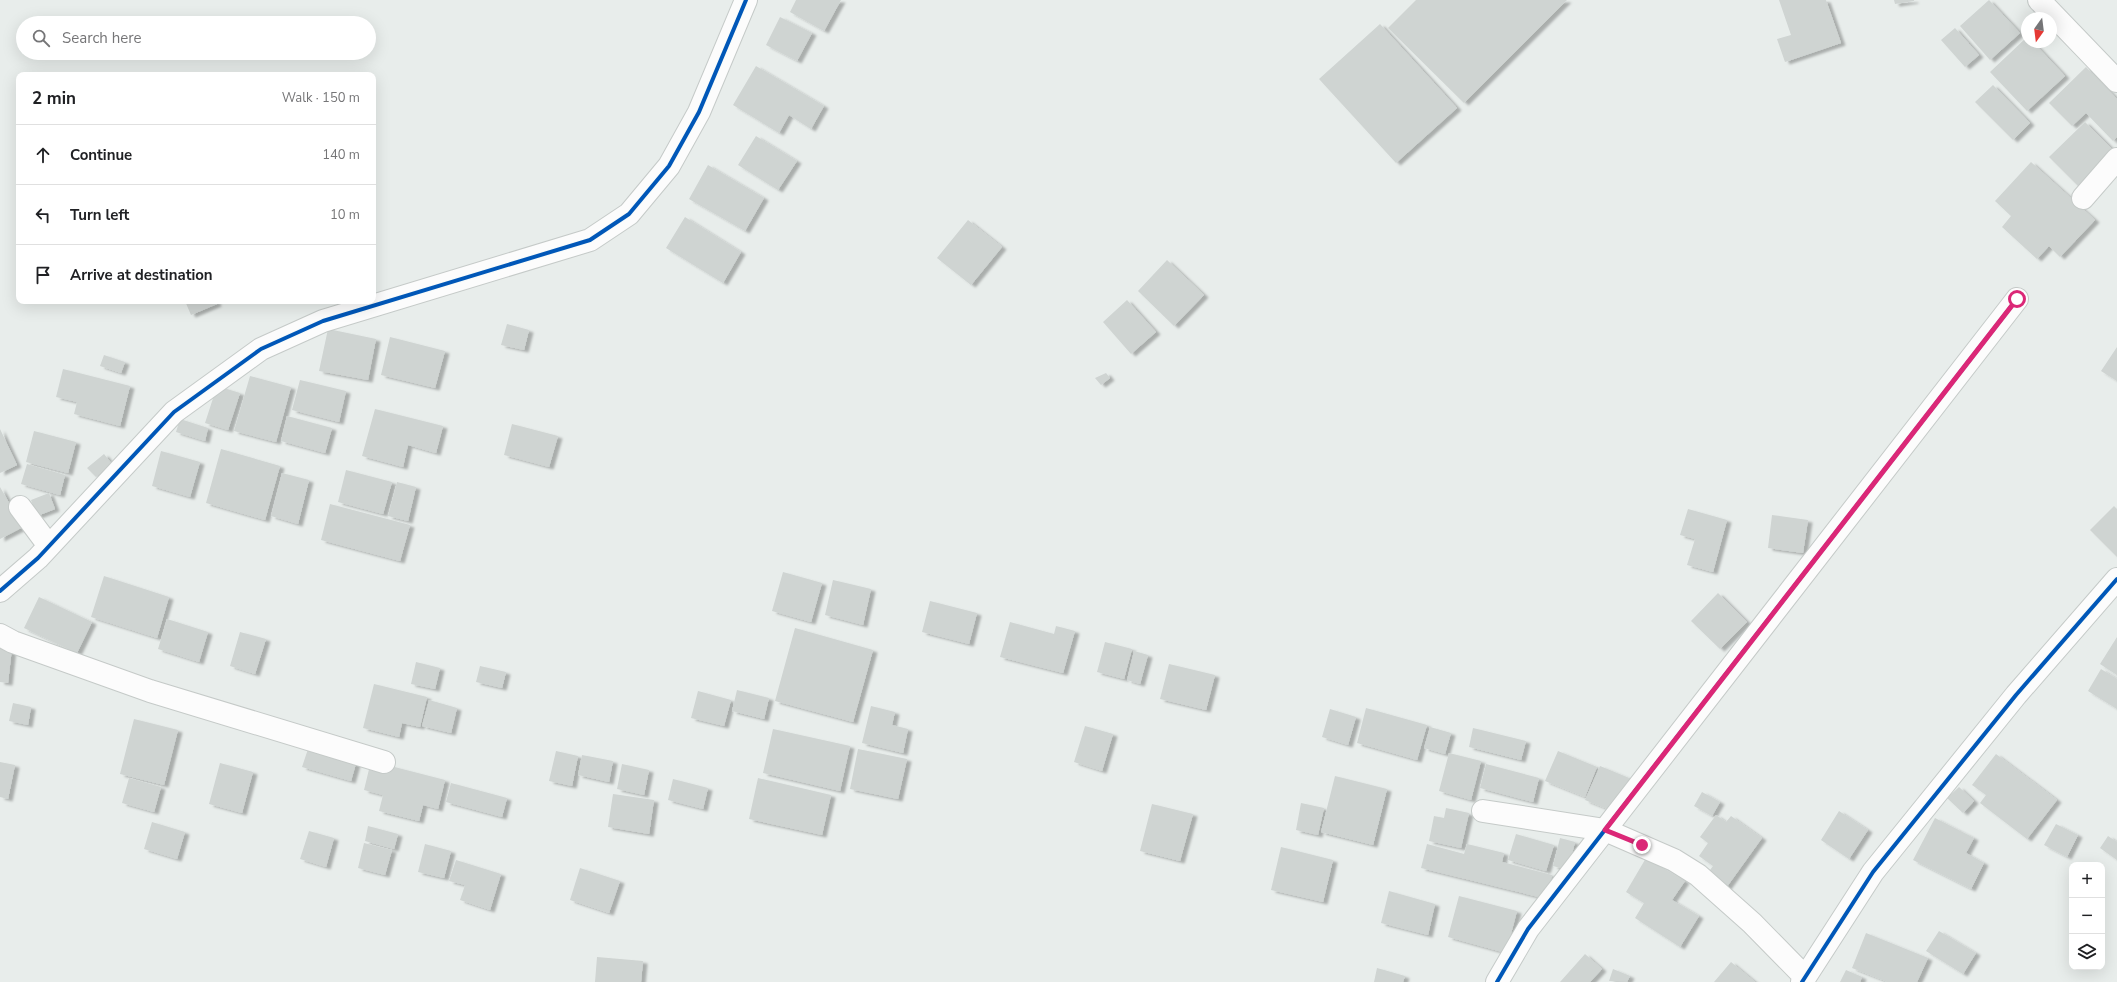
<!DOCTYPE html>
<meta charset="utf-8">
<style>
body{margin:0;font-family:"Nunito Sans",sans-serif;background:#f6f6f6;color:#202124}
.controls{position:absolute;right:12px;bottom:12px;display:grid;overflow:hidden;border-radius:8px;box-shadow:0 4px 16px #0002}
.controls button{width:36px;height:36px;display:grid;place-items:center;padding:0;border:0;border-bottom:1px solid #e0e0e0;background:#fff;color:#202124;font:20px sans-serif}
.compass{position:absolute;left:2021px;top:12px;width:36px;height:36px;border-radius:50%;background:#fff;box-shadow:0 4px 16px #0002;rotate:194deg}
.stop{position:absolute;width:12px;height:12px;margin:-9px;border:3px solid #db2777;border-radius:50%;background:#fff}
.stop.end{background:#db2777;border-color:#fff;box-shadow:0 1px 4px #0008}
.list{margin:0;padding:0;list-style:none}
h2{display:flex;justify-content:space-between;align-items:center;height:52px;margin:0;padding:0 16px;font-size:17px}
h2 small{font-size:13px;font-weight:400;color:#757577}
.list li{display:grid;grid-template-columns:26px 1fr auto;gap:12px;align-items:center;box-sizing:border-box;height:60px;padding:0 16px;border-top:1px solid #e0e0e0}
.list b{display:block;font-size:15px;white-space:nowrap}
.list em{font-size:13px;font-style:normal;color:#757577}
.icon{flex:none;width:22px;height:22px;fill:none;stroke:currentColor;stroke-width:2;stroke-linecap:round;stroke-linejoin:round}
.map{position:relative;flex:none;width:2117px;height:982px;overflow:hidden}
.search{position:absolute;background:#fff;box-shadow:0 4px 16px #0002;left:16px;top:16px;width:360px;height:44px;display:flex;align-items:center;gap:10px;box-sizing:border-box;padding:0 14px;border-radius:22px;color:#757577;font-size:15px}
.panel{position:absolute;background:#fff;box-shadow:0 4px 16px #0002;left:16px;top:72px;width:360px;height:232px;border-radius:8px}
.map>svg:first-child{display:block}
.building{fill:#cfd4d2;filter:url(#shadow)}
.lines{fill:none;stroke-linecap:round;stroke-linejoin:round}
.minor-casing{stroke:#c5cac8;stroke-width:24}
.minor{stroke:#fcfcfc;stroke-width:22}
.cycleway-casing{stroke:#f7fbf9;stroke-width:6}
.cycleway{stroke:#0057b8;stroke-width:4}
.route{stroke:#db2777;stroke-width:5}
</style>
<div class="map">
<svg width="2117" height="982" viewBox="0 0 2117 982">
<defs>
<filter id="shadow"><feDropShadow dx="4.5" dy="2.5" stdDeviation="1" flood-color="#0004"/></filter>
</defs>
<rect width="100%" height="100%" fill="#e8edeb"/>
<path class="building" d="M796,0h45l-17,31 -34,-19z
M1416,0h151l-103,103 -76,-75z
M1779,0h47l15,43 -56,19 -8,-23 14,-4z
M1894,0h20v1l-19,3z
M1989,0l31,33 -30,27 -30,-34z
M780,17l32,16 -15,28 -31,-16z
M1380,24l77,84 -61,55 -77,-84z
M1955,28l24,27 -14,12 -24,-27z
M2027,37v5h6l32,34 -38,35 -37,-39z
M756,66l68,40 -13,23 -22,-14 -10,18 -46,-28z
M2086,67l31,32v38l-4,4 -27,-28 -14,13 -23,-23z
M1993,85l37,38 -17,17 -38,-38z
M2085,122l30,30 -36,35 -30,-30z
M756,136l41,25 -19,29 -40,-25z
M2031,162l64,58 -35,37 -11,-11 -12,13 -35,-32 9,-11 -16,-15z
M708,165l56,33 -19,33 -56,-32z
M685,217l56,35 -18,31 -57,-35z
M968,220l34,27 -31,38 -34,-27z
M1167,260l37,35 -30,31 -36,-35z
M1127,300l29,32 -25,22 -28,-32z
M185,301h31l1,3 -26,11z
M507,324l22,6 -5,20 -23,-5z
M328,329l48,10 -8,41 -49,-9z
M390,337l55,14 -10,37 -54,-13z
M2117,347v34l-16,-10z
M104,355l21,7 -4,11 -21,-7z
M63,369l67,17 -10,40 -46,-12 3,-12 -21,-5z
M1106,373l4,5 -9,7 -6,-7z
M250,376l41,11 -15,55 -42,-11z
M300,380l46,11 -7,31 -47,-12z
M217,386l23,7 -12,37 -23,-7z
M375,409l68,17 -7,27 -28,-8 -5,22 -41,-11z
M287,416l45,12 -7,25 -44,-12z
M180,419l28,9 -3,13 -29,-9z
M512,424l46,12 -9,31 -45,-12z
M0,429l17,36 -17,8z
M34,431l42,11 -8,31 -42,-11z
M221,449l59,17 -15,54 -59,-17z
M161,451l39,11 -10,35 -38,-11z
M104,454l8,10 -16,13 -9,-9z
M27,464l38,11 -5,20 -39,-11z
M346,470l46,12 -9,32 -45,-12z
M282,473l27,7 -11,44 -27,-8z
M397,482l19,5 -8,34 -20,-5z
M0,487l23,40 -23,12z
M49,493l6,16 -18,7 -6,-16z
M330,504l80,21 -10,36 -79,-21z
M2114,506l3,3v48l-27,-27z
M1688,509l39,11 -14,52 -26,-7 8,-26 -15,-4z
M1772,515l36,5 -5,33 -35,-5z
M783,572l39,11 -11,39 -39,-11z
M104,576l65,21 -12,41 -66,-21z
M833,580l38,9 -8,36 -38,-10z
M1718,593l29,29 -27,27 -29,-28z
M39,597l53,25 -15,31 -53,-25z
M930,601l47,12 -8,31 -47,-12z
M167,619l41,13 -9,30 -41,-13z
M1010,622l44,12 2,-8 19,5 -12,42 -63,-16z
M795,628l78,22 -20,72 -78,-21z
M240,632l26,7 -11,35 -25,-8z
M2117,637v38l-17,-11z
M1105,642l27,7 -8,30 -27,-7z
M0,646l12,2 -4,35 -8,-1z
M1134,651l14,4 -8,29 -13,-4z
M416,662l24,6 -5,21 -24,-5z
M1169,664l46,11 -9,35 -46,-11z
M480,666l26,6 -4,16 -26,-6z
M2101,669l16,10v30l-29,-18z
M374,684l53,13 -7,30 -18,-4 -3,14 -36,-9z
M737,690l32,8 -5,21 -32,-8z
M698,691l33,9 -7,26 -33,-8z
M429,700l28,8 -6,25 -29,-7z
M13,703l18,4 -3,18 -19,-4z
M871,706l24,6 -3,13 16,4 -5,24 -41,-10z
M1366,708l61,17 -10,35 -60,-17z
M1330,709l26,8 -8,28 -26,-8z
M134,719l44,11 -14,55 -44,-11z
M1085,726l28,8 -11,37 -28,-9z
M1430,727l21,6 -6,21 -21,-6z
M1473,728l53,13 -5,19 -52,-13z
M773,729l77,17 -10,45 -77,-18z
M309,746l48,14 -6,21 -49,-14z
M858,749l49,10 -9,40 -48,-10z
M556,751l22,5 -6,30 -23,-5z
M1558,751l39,16 -12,30 -40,-16z
M1449,753l32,8 -10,39 -32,-9z
M1996,754l61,46 -30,39 -47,-36 6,-8 -14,-10z
M582,755l31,6 -4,21 -31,-7z
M371,761l74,19 -7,29 -15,-4 -4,16 -40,-10 4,-16 -19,-5z
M0,762l15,3 -7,34 -8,-2z
M220,763l33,9 -11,41 -33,-9z
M622,764l27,6 -5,25 -27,-6z
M1486,764l53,14 -6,24 -53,-14z
M1600,766l29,12 -14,34 -30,-12z
M1335,776l52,13 -14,56 -52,-13z
M129,778l32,9 -7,25 -32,-9z
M758,778l73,17 -9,40 -73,-16z
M673,779l35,9 -5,21 -35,-9z
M451,783l56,15 -5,19 -56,-15z
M1959,787l15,14 -11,12 -16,-15z
M1702,792l18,10 -8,14 -18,-10z
M613,794l41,6 -5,34 -41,-7z
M1301,803l23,5 -6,27 -22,-5z
M1152,804l41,10 -13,47 -40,-10z
M1446,808l23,5 -8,35 -32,-7 5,-25 10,2z
M1839,811l29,19 -19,29 -28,-19z
M1716,815l10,7 5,-6 31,22 -36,50 -19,-14 6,-8 -14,-10 9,-13 -8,-6z
M1935,818l39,20 -8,15 18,10 -13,26 -58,-29z
M152,822l33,10 -8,27 -33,-10z
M2056,824l22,11 -11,22 -23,-12z
M368,826l30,8 -4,15 -29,-8z
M309,831l25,7 -8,29 -26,-8z
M1516,834l38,11 -8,26 -38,-11z
M2108,836l9,6v18l-17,-12z
M1560,838l15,4 -7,28 -15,-4z
M364,843l28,7 -7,25 -27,-7z
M425,844l26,7 -7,27 -26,-6z
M1427,844l37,10 3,-10 37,9 -2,9 50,13 -5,24 -126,-31z
M1281,847l52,13 -10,42 -52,-12z
M1646,858l39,23 -13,19 27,16 -19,31 -45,-29 9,-15 -18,-11z
M456,860l45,14 -11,36 -30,-10 5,-15 -16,-4z
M580,868l40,13 -11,32 -39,-13z
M1389,891l46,13 -7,31 -47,-12z
M1459,896l58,15 -11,42 -58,-16z
M1939,931l37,22 -13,21 -37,-23z
M1866,933l62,25 -11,24h-29l-36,-14z
M1585,954l17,15 -12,13h-30z
M597,957l46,4 -2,21h-46z
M1731,962l24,20h-41z
M1377,968l28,8 -2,6h-29z
M1613,969l17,7 -3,6 -18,-1z
M1846,970l16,7 -2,5h-20z"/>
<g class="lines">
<defs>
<path id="minor" d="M2039,0l78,81
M2083,198l34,-39
M20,507l29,39
M0,591l38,-33 136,-146 87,-63 62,-28 267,-81 39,-26 40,-48 30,-54 47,-112
M0,635l13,7 137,49 234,71
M1483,811l122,19 69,30 24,15 54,48 53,54
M1497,982l31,-53 489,-630
M1802,982l71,-110 143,-177 101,-116"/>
</defs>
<use href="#minor" class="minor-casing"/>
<use href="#minor" class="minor"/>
<defs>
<path id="cycleway" d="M0,591l38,-33 136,-146 87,-63 62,-28 267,-81 39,-26 40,-48 30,-54 47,-112
M1497,982l31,-53 489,-630
M1802,982l71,-110 143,-177 101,-116"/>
</defs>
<use href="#cycleway" class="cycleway-casing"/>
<use href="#cycleway" class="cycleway"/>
</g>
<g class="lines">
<path class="route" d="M1642,845l-37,-15 412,-531"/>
</g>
</svg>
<div class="controls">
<button>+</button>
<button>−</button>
<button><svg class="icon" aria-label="layers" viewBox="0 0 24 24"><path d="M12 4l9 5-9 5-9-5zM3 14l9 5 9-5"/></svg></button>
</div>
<svg class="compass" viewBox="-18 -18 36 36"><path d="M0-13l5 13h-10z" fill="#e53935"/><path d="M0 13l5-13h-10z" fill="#757577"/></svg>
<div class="stop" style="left:2017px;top:299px"></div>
<div class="stop end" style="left:1642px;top:845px"></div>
<div class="search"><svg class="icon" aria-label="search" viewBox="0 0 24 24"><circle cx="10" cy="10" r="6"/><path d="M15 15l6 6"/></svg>Search here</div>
<section class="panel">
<h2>2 min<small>Walk · 150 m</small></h2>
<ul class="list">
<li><svg class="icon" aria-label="ahead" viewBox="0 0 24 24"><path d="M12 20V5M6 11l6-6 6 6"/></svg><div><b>Continue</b></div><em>140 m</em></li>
<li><svg class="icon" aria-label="left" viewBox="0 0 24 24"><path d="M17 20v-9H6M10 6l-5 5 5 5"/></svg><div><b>Turn left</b></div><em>10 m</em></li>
<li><svg class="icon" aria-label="arrive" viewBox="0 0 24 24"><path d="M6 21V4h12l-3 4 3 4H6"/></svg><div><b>Arrive at destination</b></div></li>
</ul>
</section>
</div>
